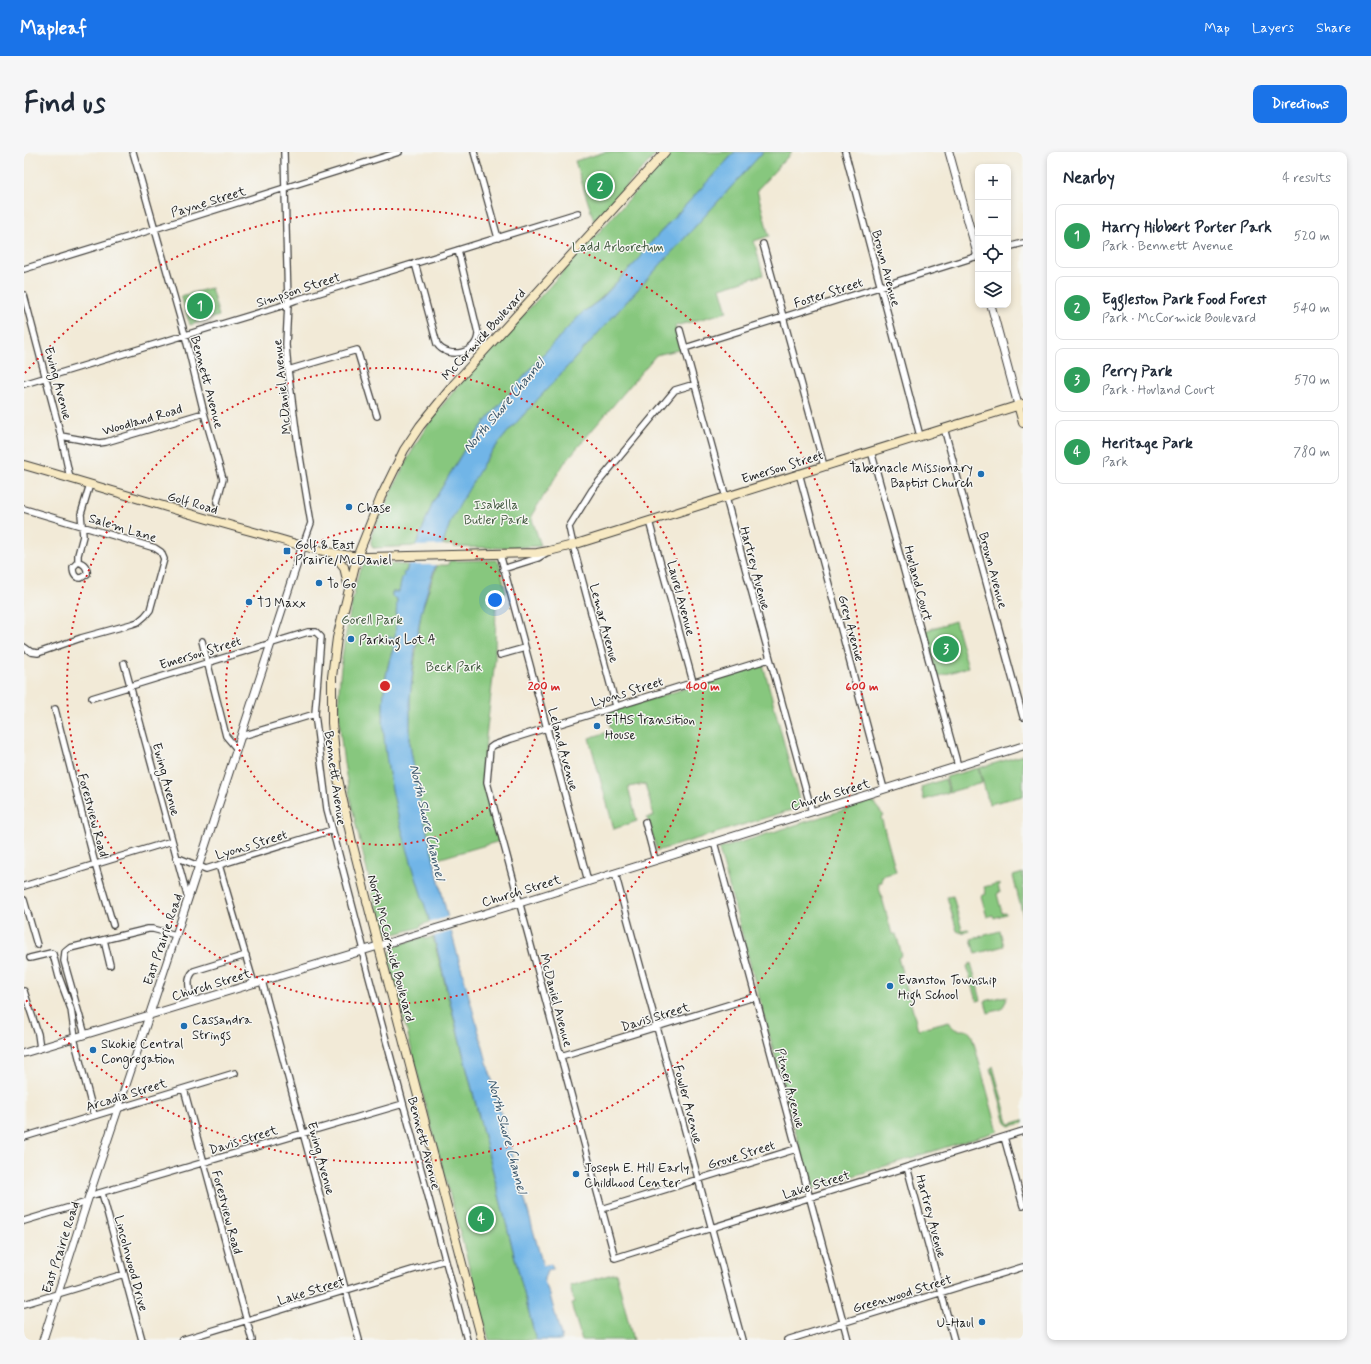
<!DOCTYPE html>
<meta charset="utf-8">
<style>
body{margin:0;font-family:Mynerve,sans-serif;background:#f6f6f7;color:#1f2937}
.controls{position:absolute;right:12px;top:12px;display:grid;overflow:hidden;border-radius:8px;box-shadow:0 2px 6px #0003}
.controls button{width:36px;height:36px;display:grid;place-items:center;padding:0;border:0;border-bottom:1px solid #e0e1e3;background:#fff;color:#1f2937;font:20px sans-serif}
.you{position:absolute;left:471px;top:448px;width:14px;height:14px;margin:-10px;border:3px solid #fff;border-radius:50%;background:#1a73e8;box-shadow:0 0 0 6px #1a73e833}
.badge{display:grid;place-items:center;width:26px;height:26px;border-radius:50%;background:#1a73e8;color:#fff;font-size:13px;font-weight:700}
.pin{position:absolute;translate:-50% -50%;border:2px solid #fff;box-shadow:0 1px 4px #0006}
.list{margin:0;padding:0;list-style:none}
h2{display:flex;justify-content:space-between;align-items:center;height:52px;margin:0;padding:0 16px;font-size:17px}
h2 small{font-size:13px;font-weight:400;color:#747a83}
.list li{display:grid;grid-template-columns:26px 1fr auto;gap:12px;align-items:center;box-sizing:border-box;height:64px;margin:0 8px 8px;padding:0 8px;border:1px solid #e0e1e3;border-radius:8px}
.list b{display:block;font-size:15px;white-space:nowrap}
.list p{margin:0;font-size:13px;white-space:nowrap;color:#747a83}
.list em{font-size:13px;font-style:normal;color:#747a83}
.icon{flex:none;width:22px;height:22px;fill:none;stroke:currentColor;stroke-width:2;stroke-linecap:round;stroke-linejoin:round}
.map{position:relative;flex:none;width:999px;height:1188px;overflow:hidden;border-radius:8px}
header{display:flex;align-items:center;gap:24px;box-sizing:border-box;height:56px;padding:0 20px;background:#1a73e8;color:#fff}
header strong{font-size:19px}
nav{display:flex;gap:22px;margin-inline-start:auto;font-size:14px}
.intro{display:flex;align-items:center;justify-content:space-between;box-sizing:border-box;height:96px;padding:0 24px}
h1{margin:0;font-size:28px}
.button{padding:10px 18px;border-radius:8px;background:#1a73e8;color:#fff;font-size:14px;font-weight:700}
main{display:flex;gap:24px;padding:0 24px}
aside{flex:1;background:#fff;border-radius:8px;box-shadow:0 2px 6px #0003}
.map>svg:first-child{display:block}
.green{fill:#87c77e;stroke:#52724d}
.water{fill:#71b5e7;stroke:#466882}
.pier{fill:#f2ead7}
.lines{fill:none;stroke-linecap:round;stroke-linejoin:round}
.minor-casing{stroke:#3c3b38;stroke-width:8}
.tertiary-casing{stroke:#3c3b38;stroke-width:9}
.secondary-casing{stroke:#3c3b38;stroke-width:10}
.minor{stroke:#fff;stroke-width:5.5}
.tertiary{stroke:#fff;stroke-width:7}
.secondary{stroke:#f7e9c3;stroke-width:8}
.ring{fill:none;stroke:#d62828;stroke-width:2;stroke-dasharray:2 4}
.poi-dot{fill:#1f6fb2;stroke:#f6f6f2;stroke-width:1.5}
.labels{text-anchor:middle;stroke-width:3;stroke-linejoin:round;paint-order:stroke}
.street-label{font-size:13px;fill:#1c1c1c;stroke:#f6f6f2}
.park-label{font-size:13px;fill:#41583e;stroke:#f6f6f2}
.poi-label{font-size:13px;fill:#1c1c1c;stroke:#f6f6f2;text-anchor:start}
.water-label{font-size:14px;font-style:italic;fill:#3e596d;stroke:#f6f6f2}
.centre{fill:#d62828;stroke:#f6f6f2;stroke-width:2}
.ring-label{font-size:12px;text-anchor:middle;font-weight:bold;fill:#d62828;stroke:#f6f6f2;stroke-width:3;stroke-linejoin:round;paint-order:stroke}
</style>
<header>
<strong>Mapleaf</strong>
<nav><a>Map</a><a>Layers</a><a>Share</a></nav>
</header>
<div class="intro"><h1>Find us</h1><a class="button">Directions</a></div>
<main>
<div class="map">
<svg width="999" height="1188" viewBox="0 0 999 1188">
<rect width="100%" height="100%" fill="#f6f6f2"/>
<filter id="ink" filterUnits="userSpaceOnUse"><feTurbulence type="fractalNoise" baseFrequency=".025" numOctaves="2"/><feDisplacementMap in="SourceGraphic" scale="8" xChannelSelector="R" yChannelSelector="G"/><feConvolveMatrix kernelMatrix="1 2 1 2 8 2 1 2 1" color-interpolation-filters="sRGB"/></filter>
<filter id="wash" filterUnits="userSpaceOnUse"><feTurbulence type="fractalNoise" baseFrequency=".012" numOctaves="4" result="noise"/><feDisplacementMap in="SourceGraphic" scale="16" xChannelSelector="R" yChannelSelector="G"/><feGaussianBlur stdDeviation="0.9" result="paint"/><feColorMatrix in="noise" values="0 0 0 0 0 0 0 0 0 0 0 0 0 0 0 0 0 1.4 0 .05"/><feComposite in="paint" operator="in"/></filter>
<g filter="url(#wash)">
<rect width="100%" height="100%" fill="#f2ead7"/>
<path class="green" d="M581,0h53l-64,69 -19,-60z
M648,0h63l-91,98 -3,7 -42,43 -17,13 -32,34 -62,71 -24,32 -20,34 -12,20 -14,37 -3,5 -42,2c-7,-8 6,-30 10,-39 17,-35 33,-71 58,-102 30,-38 64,-72 97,-108 45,-49 89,-98 134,-147z
M739,0h29l-35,38 12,46 -15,5 9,34 -43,13 7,24 -52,14 7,23 -26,6 -91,107 -34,54 10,30 -39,2 -48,-1 1,-2h-12c9,-40 38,-80 63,-111z
M187,136l8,28 -29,9 -9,-29z
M472,408l3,3 7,30 -10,4 -1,63 -9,77 -3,46 17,58 -66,19 -15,-61 -9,-54v-47l11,-85 16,-48h11l1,-4z
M346,411l38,2 -5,14 -4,14 -7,-1v5l5,2 -2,41 -6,-3 5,9c-31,81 12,197 36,276l-9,3v2l-30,8 -6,-3 -4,-6c-18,-75 -44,-158 -42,-235 2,-41 11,-80 20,-120l4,-5z
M931,469l13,46 -31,10 -13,-46z
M739,512l38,143 -144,44 -10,-33 7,-2 -9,-32 -17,3 9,34 -23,8 -25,-91 22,-7 -4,-18z
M999,603v41l-34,8 -10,-36z
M954,616l4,15 -32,9 -4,-15z
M921,627l4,13 -25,8 -3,-13z
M848,649l12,15 -3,1 15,55 -14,4v6l-4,1 14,51h4l6,21 -4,3 20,71 31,-8c7,17 17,2 23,15l26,95 -187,58 -92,-340z
M999,721v43l-10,-40z
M976,731v2l-2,1 2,6 -3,2 5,19 3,-1 1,2 -12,4 -1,-3 -6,2 -6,-21 5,-2 -2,-7z
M929,744l9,34 6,-1 1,2 -7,2 -5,-2 -10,-34z
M976,779l4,15 -29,8 -4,-15z
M400,785l1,2 8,-2 103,403h-47l-65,-241 -35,-139c-2,-16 24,-19 35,-23z
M947,811l10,37 -4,1 -10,-35z
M982,844v5l-4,8 -14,4 -3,-12z
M969,914l15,56 2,2 13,-4v3l-13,3 -4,-3 -15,-55z
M592,1121l17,67h-51l-11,-36 3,-1 -4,-17z"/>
<path class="water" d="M711,0h28l-257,282 -20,25 -35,61 -22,65 -8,28 -6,35 -5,50v47l9,54 32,132 92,335 8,-2 2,5 -5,2 -4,7v3l6,14 12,45h-26c-30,-117 -60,-234 -89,-351 -6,-23 -11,-47 -18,-70 -24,-78 -66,-192 -35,-272l-6,-7 1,-3 6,2 2,-40 -5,-2v-5h7l3,-14 2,-2 -1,-3 3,-1 9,-26 3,-5 14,-37 12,-20 20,-34 24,-32 62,-71 32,-34 18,-13 41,-43 3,-7z"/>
<path class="pier" d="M421,393l-6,20h-33l7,-19z
M426,764l3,15 -22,6 -3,-14z"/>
</g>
<g filter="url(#ink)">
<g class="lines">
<defs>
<path id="minor" d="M109,0l52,183 19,78 19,66 -6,23
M260,0l4,151 -2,42 2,25 10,75 13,78 -8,22
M450,0l24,86
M821,0l75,284
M739,92l61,222
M984,95l15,-4
M391,111l22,81c11,16 41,10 41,-11l-20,-83
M0,117l130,-40 245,-77
M0,143l37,141 9,42
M656,178l132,482
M661,196l293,-92
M264,218l69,-20 20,66
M0,232l254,-77 18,-7 282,-87
M920,276l79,289
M37,284l38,7 7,-1 98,-29
M847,299l87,315
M775,321l85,316
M0,357l131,39 6,4 3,7 -14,51 -5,6 -7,6 -6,2 -51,14 -43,15 -7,-1 -7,-5
M625,369l44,161
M476,402l88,327
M54,410v-7l5,-19 -2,-22 9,-30
M54,410c6,1 10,6 9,12l-6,4c-7,0 -8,-5 -8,-11z
M479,417l35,-11 8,-5
M178,489l24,95 11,13
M476,503l25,-7
M745,507l-258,80 -17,6 -4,3 -3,34 128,476 408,-127
M100,511l64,236
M68,546l216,-66h8l5,5 -6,77 12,95 37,141
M592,554l-43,-161 -4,-18 23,-37 83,-100 20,-6
M31,557l40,155 18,61
M218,584l73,-22
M621,670l10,38
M690,690l134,498
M152,705l30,12 126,-39
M195,713l35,119
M591,721l127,467
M0,734l148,-45
M0,748l13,45
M80,788l6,25
M338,799l105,389
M6,806l21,-5 2,1 6,23 12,32 4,29
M238,829l97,359
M0,839l14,43 2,14
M168,850c-2,-10 -7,-23 2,-31l52,-16
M61,883l-21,-74 1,-9 5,-4 78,-19h5l23,6
M50,886l20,77
M537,904l193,-59
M160,937l68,251
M0,985l211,-64
M980,985l19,69
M883,1015l47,173
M78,1041l40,147
M65,1044l314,-92
M578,1057l194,-60
M0,1069l63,-19
M0,1152l100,-30
M158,1188l263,-80
M763,1188l236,-73"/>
<path id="tertiary" d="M925,0l29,105
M967,153l27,100
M0,901l450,-136 549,-171
M19,1188l44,-138 101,-303 115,-354"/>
<path id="secondary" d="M994,253l5,18
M0,313c77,22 153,46 230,67 37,10 75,24 113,25l170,-4 12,-2 24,-6 450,-141
M309,401l11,14 4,17
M458,1188l-106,-404 -24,-94 -15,-68 -5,-51v-46l5,-39 20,-81 24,-60 23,-47 16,-24 35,-43 210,-231"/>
</defs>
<use href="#minor" class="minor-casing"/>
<use href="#tertiary" class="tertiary-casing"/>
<use href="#secondary" class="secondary-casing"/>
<use href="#minor" class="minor"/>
<use href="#tertiary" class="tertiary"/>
<use href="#secondary" class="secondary"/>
</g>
</g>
<g class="ring">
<circle cx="361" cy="534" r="159"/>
<circle cx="361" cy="534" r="318"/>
<path d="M1 221A477 477 0 1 1 1 847"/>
</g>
<g class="poi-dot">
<circle cx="957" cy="322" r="4"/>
<circle cx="325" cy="355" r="4"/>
<rect x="259" y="395" width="8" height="8" rx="2"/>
<circle cx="295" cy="431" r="4"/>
<circle cx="225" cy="450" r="4"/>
<circle cx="327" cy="487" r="4"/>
<circle cx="573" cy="574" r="4"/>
<circle cx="866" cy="834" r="4"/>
<circle cx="160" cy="874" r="4"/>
<circle cx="69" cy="898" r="4"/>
<circle cx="552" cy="1022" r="4"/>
<circle cx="958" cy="1170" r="4"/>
</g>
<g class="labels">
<g class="street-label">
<text transform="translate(184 49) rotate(-17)" y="5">Payne Street</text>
<text transform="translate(863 116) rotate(75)" y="5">Brown Avenue</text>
<text transform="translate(274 137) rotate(-18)" y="5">Simpson Street</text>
<text transform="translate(804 140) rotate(-18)" y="5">Foster Street</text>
<text transform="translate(459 182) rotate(-48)" y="5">McCormick Boulevard</text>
<text transform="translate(184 230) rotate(75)" y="5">Bennett Avenue</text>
<text transform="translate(35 231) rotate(75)" y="5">Ewing Avenue</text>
<text transform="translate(257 235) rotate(-96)" y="5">McDaniel Avenue</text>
<text transform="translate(118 267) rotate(-16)" y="5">Woodland Road</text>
<text transform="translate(758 314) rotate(-17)" y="5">Emerson Street</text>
<text transform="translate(169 350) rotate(16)" y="5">Golf Road</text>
<text transform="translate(99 375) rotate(17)" y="5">Salem Lane</text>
<text transform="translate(732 416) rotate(75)" y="5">Hartrey Avenue</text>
<text transform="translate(970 418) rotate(75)" y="5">Brown Avenue</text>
<text transform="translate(895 431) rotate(75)" y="5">Hovland Court</text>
<text transform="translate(658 446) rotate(75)" y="5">Laurel Avenue</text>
<text transform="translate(581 471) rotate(75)" y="5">Lemar Avenue</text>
<text transform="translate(828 476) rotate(75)" y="5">Grey Avenue</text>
<text transform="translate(176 500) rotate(-17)" y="5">Emerson Street</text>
<text transform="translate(603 539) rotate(-17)" y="5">Lyons Street</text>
<text transform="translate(540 597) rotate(75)" y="5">Leland Avenue</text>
<text transform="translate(312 626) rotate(82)" y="5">Bennett Avenue</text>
<text transform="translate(143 627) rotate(75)" y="5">Ewing Avenue</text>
<text transform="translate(806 642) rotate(-17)" y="5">Church Street</text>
<text transform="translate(70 663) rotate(75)" y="5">Forestview Road</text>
<text transform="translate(227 692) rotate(-17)" y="5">Lyons Street</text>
<text transform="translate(497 738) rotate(-17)" y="5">Church Street</text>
<text transform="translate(138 787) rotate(-71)" y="5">East Prairie Road</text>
<text transform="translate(368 796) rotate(75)" y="5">North McCormick Boulevard</text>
<text transform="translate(187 832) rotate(-17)" y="5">Church Street</text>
<text transform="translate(533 848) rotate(75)" y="5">McDaniel Avenue</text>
<text transform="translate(631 864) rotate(-17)" y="5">Davis Street</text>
<text transform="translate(767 936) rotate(75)" y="5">Pitner Avenue</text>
<text transform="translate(102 942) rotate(-17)" y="5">Arcadia Street</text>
<text transform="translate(665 952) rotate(75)" y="5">Fowler Avenue</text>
<text transform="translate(219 987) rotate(-17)" y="5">Davis Street</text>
<text transform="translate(401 991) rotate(75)" y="5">Bennett Avenue</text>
<text transform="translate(717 1002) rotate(-17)" y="5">Grove Street</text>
<text transform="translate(298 1006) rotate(75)" y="5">Ewing Avenue</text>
<text transform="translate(792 1032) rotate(-17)" y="5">Lake Street</text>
<text transform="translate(204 1060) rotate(75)" y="5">Forestview Road</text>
<text transform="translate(908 1064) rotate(75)" y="5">Hartrey Avenue</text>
<text transform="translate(36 1095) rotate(-72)" y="5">East Prairie Road</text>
<text transform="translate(108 1111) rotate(75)" y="5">Lincolnwood Drive</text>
<text transform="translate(287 1138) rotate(-17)" y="5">Lake Street</text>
<text transform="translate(878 1141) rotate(-17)" y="5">Greenwood Street</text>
</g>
<g class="park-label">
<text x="594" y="99">Ladd Arboretum</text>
<text x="472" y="357">Isabella<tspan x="472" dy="15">Butler Park</tspan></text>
<text x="348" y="472">Gorell Park</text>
<text x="430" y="519">Beck Park</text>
</g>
<g class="poi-label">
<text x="949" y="320" text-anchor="end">Tabernacle Missionary<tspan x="949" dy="15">Baptist Church</tspan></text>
<text x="333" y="360">Chase</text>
<text x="271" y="397">Golf &amp; East<tspan x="271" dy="15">Prairie/McDaniel</tspan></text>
<text x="303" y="436">To Go</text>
<text x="233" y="455">TJ Maxx</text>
<text x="335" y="492">Parking Lot A</text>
<text x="581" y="572">ETHS Transition<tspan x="581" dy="15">House</tspan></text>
<text x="874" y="832">Evanston Township<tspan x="874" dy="15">High School</tspan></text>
<text x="168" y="872">Cassandra<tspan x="168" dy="15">Strings</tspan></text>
<text x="77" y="896">Skokie Central<tspan x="77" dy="15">Congregation</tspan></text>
<text x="560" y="1020">Joseph E. Hill Early<tspan x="560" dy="15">Childhood Center</tspan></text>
<text x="950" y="1175" text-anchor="end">U-Haul</text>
</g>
<g class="water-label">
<text transform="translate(479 253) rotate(-50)" y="5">North Shore Channel</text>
<text transform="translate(404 670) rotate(77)" y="5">North Shore Channel</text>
<text transform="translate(484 984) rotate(75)" y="5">North Shore Channel</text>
</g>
</g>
<circle cx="361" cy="534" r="6" class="centre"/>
<g class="ring-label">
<text x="520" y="538">200 m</text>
<text x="679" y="538">400 m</text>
<text x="838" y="538">600 m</text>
</g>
</svg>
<div class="controls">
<button>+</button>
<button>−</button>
<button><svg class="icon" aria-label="locate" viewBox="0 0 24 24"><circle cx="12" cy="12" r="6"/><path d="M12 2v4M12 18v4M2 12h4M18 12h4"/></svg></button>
<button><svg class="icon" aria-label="layers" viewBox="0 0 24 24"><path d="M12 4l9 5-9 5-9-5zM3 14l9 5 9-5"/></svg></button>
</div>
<div class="you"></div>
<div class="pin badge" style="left:176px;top:154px;background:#2e9e5b">1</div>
<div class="pin badge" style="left:576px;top:34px;background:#2e9e5b">2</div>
<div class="pin badge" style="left:922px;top:497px;background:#2e9e5b">3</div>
<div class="pin badge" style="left:457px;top:1067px;background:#2e9e5b">4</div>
</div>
<aside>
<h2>Nearby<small>4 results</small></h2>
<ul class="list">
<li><span class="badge" style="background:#2e9e5b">1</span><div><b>Harry Hibbert Porter Park</b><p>Park · Bennett Avenue</p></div><em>520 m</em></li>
<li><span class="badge" style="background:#2e9e5b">2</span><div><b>Eggleston Park Food Forest</b><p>Park · McCormick Boulevard</p></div><em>540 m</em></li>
<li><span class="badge" style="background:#2e9e5b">3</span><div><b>Perry Park</b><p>Park · Hovland Court</p></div><em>570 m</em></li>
<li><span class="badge" style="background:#2e9e5b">4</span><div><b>Heritage Park</b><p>Park</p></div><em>780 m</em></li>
</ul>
</aside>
</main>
